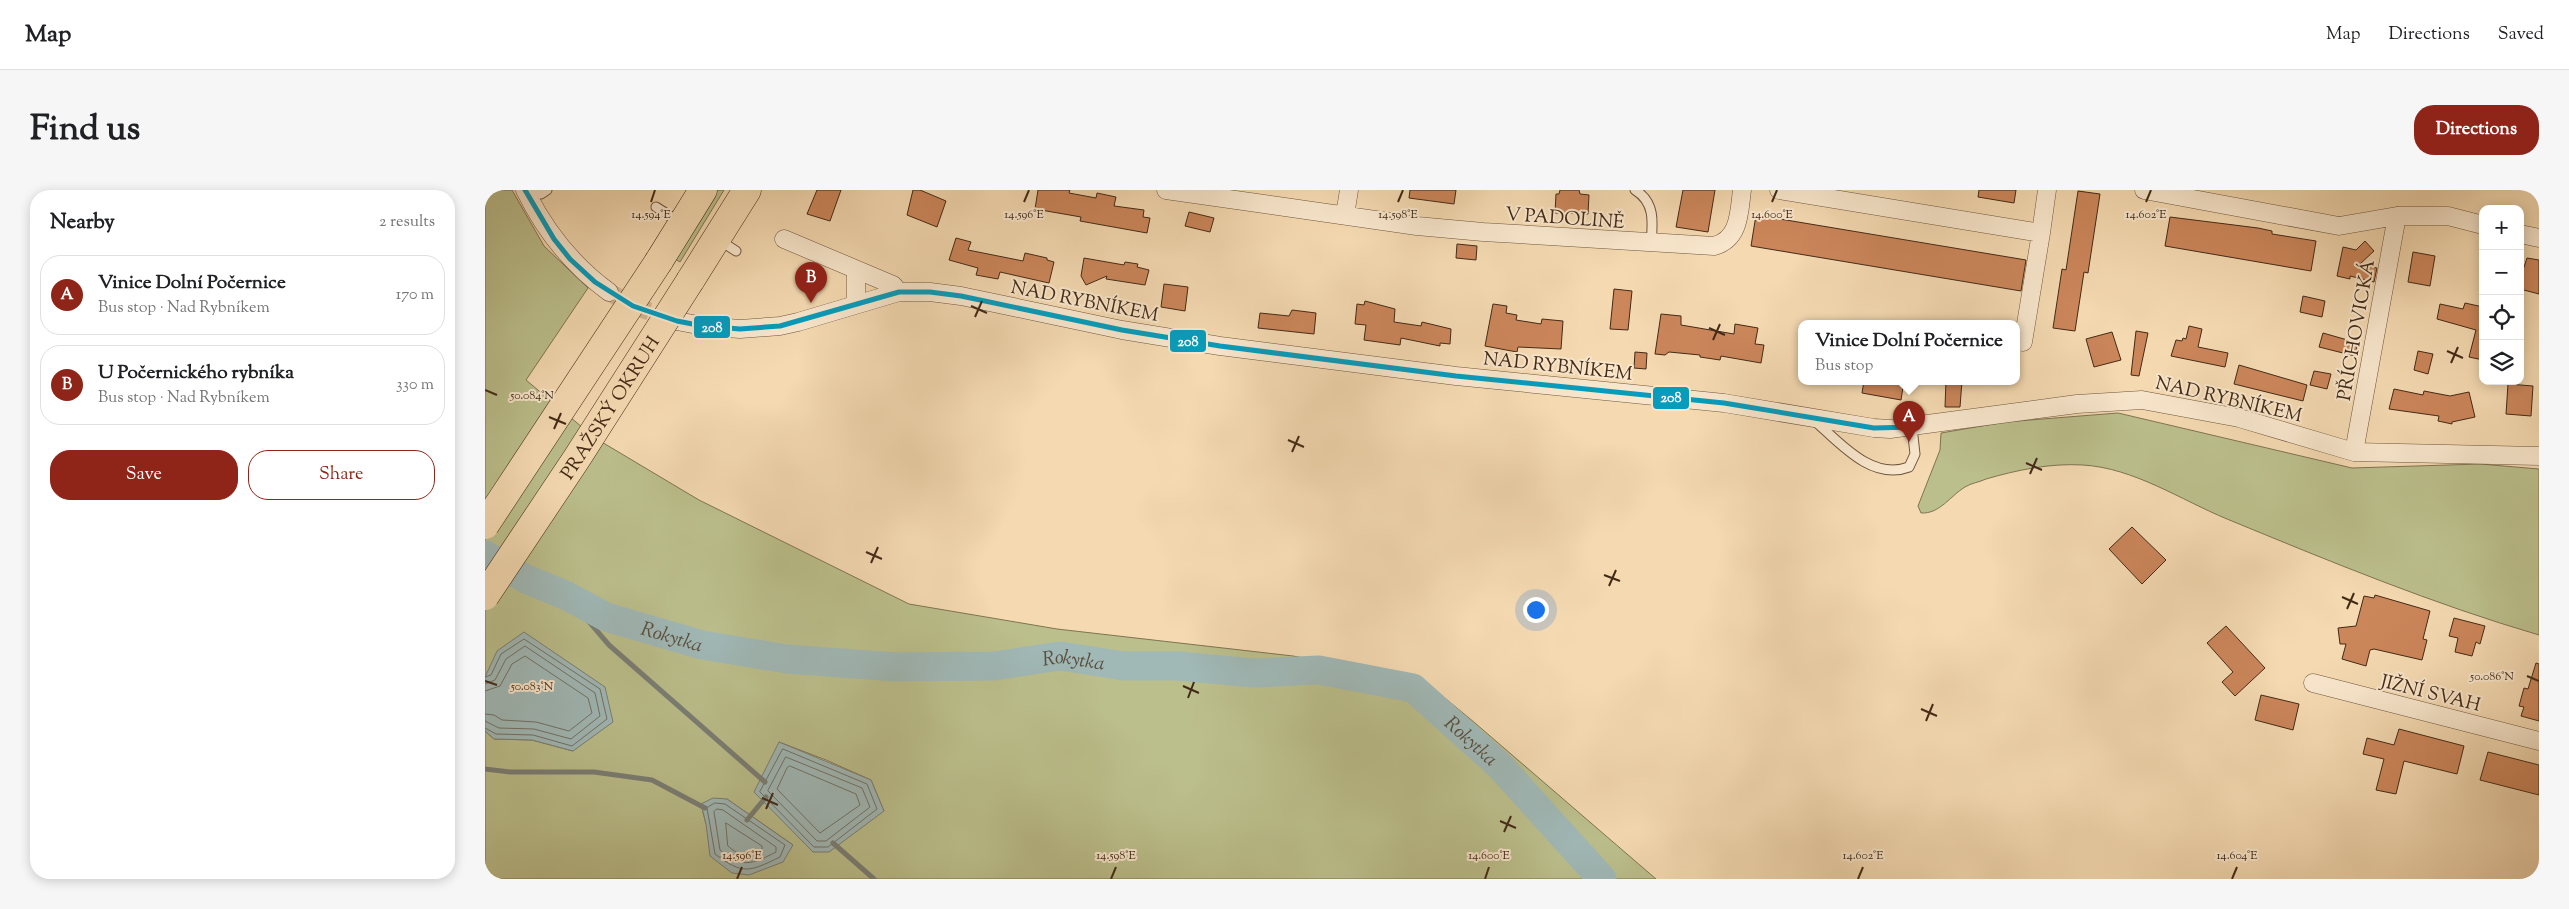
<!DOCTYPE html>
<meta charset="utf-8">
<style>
body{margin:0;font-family:"Sorts Mill Goudy",serif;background:#f6f6f6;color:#202124}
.controls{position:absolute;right:15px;top:15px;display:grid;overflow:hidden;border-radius:10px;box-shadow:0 2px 12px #0003}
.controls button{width:45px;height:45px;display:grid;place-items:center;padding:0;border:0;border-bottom:1px solid #e0e0e0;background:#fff;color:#202124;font:25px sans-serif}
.you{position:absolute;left:1050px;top:419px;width:18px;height:18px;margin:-12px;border:4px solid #fff;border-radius:50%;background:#1a73e8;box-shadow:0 0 0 8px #1a73e833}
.badge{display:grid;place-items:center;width:32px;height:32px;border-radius:50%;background:#8f2418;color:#fff;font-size:16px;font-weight:700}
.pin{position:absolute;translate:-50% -41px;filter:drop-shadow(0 1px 2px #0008)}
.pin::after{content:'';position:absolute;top:26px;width:18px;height:15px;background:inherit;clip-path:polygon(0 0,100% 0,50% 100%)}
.popup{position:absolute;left:1313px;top:130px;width:222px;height:65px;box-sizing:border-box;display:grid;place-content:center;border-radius:10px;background:#fff;filter:drop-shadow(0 1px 4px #0005);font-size:16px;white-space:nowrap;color:#757577}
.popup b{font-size:19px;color:#202124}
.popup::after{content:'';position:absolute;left:50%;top:100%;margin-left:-10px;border:10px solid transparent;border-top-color:#fff}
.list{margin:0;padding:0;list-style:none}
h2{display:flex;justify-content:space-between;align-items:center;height:65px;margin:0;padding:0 20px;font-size:21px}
h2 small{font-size:16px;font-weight:400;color:#757577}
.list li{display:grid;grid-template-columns:32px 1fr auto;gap:15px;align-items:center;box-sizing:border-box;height:80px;margin:0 10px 10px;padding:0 10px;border:1px solid #e0e0e0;border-radius:20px}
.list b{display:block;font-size:19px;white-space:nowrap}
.list p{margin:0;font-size:16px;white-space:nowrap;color:#757577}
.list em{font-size:16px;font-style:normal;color:#757577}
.actions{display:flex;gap:10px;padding:15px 20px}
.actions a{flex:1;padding:11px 0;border:1px solid #8f2418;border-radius:20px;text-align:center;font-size:18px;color:#8f2418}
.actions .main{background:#8f2418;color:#fff}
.icon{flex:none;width:28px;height:28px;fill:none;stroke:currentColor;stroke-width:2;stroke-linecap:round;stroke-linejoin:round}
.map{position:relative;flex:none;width:2054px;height:689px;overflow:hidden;border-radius:20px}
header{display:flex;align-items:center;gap:30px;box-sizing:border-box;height:70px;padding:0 25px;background:#fff;border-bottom:1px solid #e0e0e0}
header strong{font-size:24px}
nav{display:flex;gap:28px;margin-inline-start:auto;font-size:18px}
.intro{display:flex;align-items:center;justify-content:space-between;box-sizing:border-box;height:120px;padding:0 30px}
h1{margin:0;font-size:35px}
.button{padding:12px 22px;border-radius:20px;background:#8f2418;color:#fff;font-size:18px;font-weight:700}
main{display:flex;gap:30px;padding:0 30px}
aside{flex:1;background:#fff;border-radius:20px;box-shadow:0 2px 12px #0003}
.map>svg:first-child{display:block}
.green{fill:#bbbf8c;stroke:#7f7452;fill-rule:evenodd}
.water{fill:#a0b8b6;stroke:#7b7f76}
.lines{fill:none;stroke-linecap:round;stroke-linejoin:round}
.shore{stroke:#727166;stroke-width:1}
.stream{stroke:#7b7f76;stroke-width:5}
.river{stroke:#a0b8b6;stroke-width:29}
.building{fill:#cb865a;stroke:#432a17}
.minor-tunnel{stroke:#d1b692;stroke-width:18;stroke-dasharray:18 9;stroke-linecap:butt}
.service-casing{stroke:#6f563e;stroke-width:11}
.minor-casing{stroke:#6f563e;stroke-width:19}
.motorway-casing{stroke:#432a17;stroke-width:29}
.service{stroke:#f8e6cc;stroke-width:9}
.minor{stroke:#f8e6cc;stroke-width:18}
.motorway{stroke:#f4d9b1;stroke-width:28}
.motorway-bridge-casing{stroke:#432a17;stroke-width:29;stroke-linecap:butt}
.motorway-bridge{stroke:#f4d9b1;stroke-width:28}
.bus-1-casing{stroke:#f8e6cc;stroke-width:9}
.bus-1{stroke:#079cbc;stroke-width:5}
.ticks{fill:none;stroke:#432a17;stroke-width:2}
.labels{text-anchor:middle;stroke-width:4;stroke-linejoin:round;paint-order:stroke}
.street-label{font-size:19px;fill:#432a17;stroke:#f8e6cc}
.water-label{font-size:20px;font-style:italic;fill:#5a4e3f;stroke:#f8e6cc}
.ticks-label{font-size:12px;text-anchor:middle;fill:#432a17;stroke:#f8e6cc;stroke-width:4;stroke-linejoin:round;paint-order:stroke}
.line-badge{stroke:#f8e6cc;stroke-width:2}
.badge-label{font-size:14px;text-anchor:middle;font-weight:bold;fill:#fff}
</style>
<header>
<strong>Map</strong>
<nav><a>Map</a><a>Directions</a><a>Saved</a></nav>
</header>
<div class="intro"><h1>Find us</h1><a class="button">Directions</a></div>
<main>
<aside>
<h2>Nearby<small>2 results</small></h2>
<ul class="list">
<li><span class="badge">A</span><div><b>Vinice Dolní Počernice</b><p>Bus stop · Nad Rybníkem</p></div><em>170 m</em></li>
<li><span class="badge">B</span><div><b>U Počernického rybníka</b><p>Bus stop · Nad Rybníkem</p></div><em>330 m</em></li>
</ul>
<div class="actions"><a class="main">Save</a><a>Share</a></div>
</aside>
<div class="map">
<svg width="2054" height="689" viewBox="0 0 2054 689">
<rect width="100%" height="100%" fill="#f4d9b1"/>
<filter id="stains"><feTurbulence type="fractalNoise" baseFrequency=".004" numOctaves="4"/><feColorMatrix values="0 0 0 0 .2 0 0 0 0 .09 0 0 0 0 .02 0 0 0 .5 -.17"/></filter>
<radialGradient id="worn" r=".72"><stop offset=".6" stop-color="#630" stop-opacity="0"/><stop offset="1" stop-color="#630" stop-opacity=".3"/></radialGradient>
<path class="green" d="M0,0h27l32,56 44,42 -62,92 69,58 104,62 210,104 148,25 236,27 100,18 28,7 13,8 41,34 181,156h-1157l-14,-5v-143l9,8 38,1 41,11 -88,-74zM294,552l47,18 45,20 13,31zM242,609l66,46 -87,-21 -5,-20z
M231,0h8l-44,72 -5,-3z
M1633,223l234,55 128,-4 59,5v166c-106,-31 -210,-74 -312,-116 -46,-19 -93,-51 -144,-54 -33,-2 -66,5 -97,14 -6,3 -15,4 -21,8 -15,9 -25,27 -44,26l-3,-7 22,-56 1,-17 64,-11z"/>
<path class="water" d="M39,442l81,55 8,35 -40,29 -41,-11 -38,-1 -9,-8v-54l12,-26z
M294,552l92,38 13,31 -55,41h-16l-59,-60z
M228,608l14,1 66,46 -10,17 -34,13 -17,-2 -22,-17 -4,-32 -5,-20z"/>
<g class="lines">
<path class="shore" d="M0,487l6,-2 10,-21 23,-15 76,50 7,30 -35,27 -39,-11 -37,-1 -11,-6
M0,494l10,-4 11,-21 19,-13 70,47 5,23 -29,23 -37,-10 -35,-1 -14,-7
M0,501l15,-5 12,-22 13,-8 63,42 4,15 -23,18 -33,-9 -34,-2 -8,-5 -9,-1
M298,559l84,35 10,25 -49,38h-14l-54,-55z
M301,567l76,31 8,19 -44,34h-9l-49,-50z
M305,576l66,28 4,11 -40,28 -43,-44 10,-21z
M230,613l10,1 60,41 -5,12c-31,15 -37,18 -65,-3l-8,-46z
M232,619l6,1 53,37v5c-23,12 -36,17 -56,-2l-6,-38z
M241,633l36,23v3c-14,8 -22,8 -34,-3z"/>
<path class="stream" d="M82,406l42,49 156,137
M0,579l25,3h84l58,8 53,28
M262,630l19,-23
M348,653l41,36"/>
<path class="river" id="s1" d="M0,365l41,24 41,17 39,21 96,28 85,14 108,8 99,-1 66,-10 64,10h54l76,7 65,-3 94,18 87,78 102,113"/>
</g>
<path class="building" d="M332,0h24l-11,31 -23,-7z
M428,0h7l26,11 -9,26 -30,-12z
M553,0h32l-1,3 27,5 1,-5 19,4 -2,9 30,4 -1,7 7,1 -3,15 -67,-12 1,-4 -46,-8z
M925,0h46l-2,14 -45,-6z
M1075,0h19l1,4 9,1 -1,19 -33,-1 1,-19h3z
M1198,0h32l-7,42 -32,-5z
M1494,0h37l-2,13 -36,-6z
M1593,1l22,3 -12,79 -4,-1 -9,59 -22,-3 9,-59 4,1z
M704,22l25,6 -4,14 -25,-6z
M1271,25l270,45 -5,31 -270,-45z
M1685,27l88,11 14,3v3l44,7 -5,30 -146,-25z
M471,48l15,4 -3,8 55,11 2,-8 22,5v2l7,2 -5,21 -49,-11 -2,7 -22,-4 2,-7 -29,-8z
M1880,51l9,10 -14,13 17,4 -3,14 -24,-6v3l-13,-3 6,-29 13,3z
M972,54l20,2 -1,14 -20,-2z
M1928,62l22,4 -5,30 -22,-4z
M599,68l40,7 1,-3 13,2 -1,3 12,3 -4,15 -39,-6 1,-3 -21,9 -5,-9z
M2042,68l12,2v34l-19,-5v-10z
M679,94l24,3 -3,24 -24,-4z
M1129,99l18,2 -4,39 -18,-1z
M1818,106l22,5 -3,16 -22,-5z
M880,111l30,8 -1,13 27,4 1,-4 29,7 -1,15 -10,-1v3l-39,-8 -1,7 -36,-5 2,-15 -11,-1 2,-20 7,1z
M1980,113l18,4v53l-14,-3 7,-27 -39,-11 3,-15 23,5z
M1008,114l14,2 -1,7 11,2 -1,5 25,4 1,-5 21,2 -2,28 -43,-2 -1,5 -32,-6z
M807,120l24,3 -2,21 -56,-6 2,-15 29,3z
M1176,124l20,2v9l53,9 1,-10 23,4 -3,16 9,1 -3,18 -40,-7 -1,4 -20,-3v-2l-31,-3 -4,3 -10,-1z
M1704,136l13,3 -4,18 30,6 -3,14 -54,-11 5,-16 6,1 1,-3 3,1z
M1651,141l12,2 -9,43 -8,-1z
M1627,142l9,28 -27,7 -8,-28z
M1838,143l35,10 -3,13 -36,-9z
M1933,161l15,3 -5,20 -14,-4z
M1150,162l12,1 -1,16 -12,-1z
M1754,175l68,20 -4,16 -69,-17z
M1829,181l17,3 -4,15 -17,-4z
M1379,191h40l-3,19 -39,-7z
M1461,191h16l-2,26h-15z
M2023,194l25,2 -2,30 -25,-2z
M1909,199l29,6 1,-4 26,5 19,-4 6,25 -23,5v2l-14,-3 1,-5 -50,-7z
M1647,337l34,33 -24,24 -33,-35z
M1890,405l55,16 -7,28 4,1 -5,20 -48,-11 -4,1 -4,16 -24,-7 4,-15h-6l-2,-16 18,-2 8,-30 10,2z
M1969,428l31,8 -5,18 -4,-2 -4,14 -17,-4 3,-14 -9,-2z
M1741,436l39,42 -30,28 -13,-14 11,-10 -26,-29z
M2051,473l3,1v57l-18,-5 3,-9 -5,-1 5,-18 4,1z
M1776,505l38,9 -6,26 -38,-10z
M1914,539l65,17 -7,28 -53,-13 -8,33 -20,-4 8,-31 -21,-5 4,-16 27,7z
M2003,562l51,13v30l-59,-15z"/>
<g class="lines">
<path class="minor-tunnel" d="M124,102l24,14 42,14"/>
<defs>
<path id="service" d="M1150,0c20,12 18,32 16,53
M41,3l15,1 6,-4
M171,17l25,16
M234,50l17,11
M1330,231c25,22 57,60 94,46l6,-13 -3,-27"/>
<path id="minor" d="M40,0c20,41 47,75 84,102
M681,0l251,36 66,6 231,14c26,-7 25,-34 28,-56
M1294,0l262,43 6,-43
M1659,0l195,36 58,-10h51l35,9
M860,25l4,-25
M2035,44l19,4
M299,49l109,46 6,7
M371,114v-34
M192,131l26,5 37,3 40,-3 18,-4 101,-30h31l31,4 161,34 98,16 236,30 268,27 150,25 16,1 187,-25 65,-4 97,18 115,34 185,4
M1538,152l18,-109
M1869,262l43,-236
M1828,493l226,58"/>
<path id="motorway" d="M174,71l44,-71
M205,91l57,-91"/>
</defs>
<use href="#service" class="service-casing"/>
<use href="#minor" class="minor-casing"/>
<use href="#motorway" class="motorway-casing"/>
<use href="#service" class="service"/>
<use href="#minor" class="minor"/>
<use href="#motorway" class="motorway"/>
<defs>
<g id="motorway-bridge">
<path d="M0,335l174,-264"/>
<path id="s2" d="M0,406l92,-138 113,-177"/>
</g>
</defs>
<use href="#motorway-bridge" class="motorway-bridge-casing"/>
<use href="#motorway-bridge" class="motorway-bridge"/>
<defs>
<path id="bus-1" d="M40,0l29,49 16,20 25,23 38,24 44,15 26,5 37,3 40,-3 119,-34h31l31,4 161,34 98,16 236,30 268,27 150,25 38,-1"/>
</defs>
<use href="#bus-1" class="bus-1-casing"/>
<use href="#bus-1" class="bus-1"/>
</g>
<path class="ticks" d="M166,12l4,-12M539,12l5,-12M913,12l5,-12M1287,12l5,-12M1661,12l5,-12M486,116l16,7M490,127l7,-16M1224,138l16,7M1228,150l7,-16M1962,161l16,7M1966,173l7,-16M0,200l12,5M64,227l17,7M69,239l7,-16M803,250l16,7M807,262l7,-16M1541,273l16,7M1545,284l7,-16M381,362l16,7M386,373l7,-16M1119,385l16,6M1124,396l7,-16M1857,407l16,7M1862,419l7,-16M2042,486l12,5M0,491l12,4M698,496l16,7M703,508l6,-16M1436,519l16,7M1441,531l7,-17M277,608l16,7M281,619l7,-16M1015,631l16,7M1019,642l7,-16M252,689l5,-12M626,689l5,-12M1000,689l4,-12M1373,689l5,-12M1747,689l5,-12"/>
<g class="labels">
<g class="street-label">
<text transform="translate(1080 27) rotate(4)" y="7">V PADOLINĚ</text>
<text transform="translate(600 110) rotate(11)" y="7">NAD RYBNÍKEM</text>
<text transform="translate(1870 140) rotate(-80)" y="7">PŘÍCHOVICKÁ</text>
<text transform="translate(1073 175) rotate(6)" y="7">NAD RYBNÍKEM</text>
<text transform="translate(1744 208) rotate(13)" y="7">NAD RYBNÍKEM</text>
<text dy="7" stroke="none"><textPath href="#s2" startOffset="226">PRAŽSKÝ OKRUH</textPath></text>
<text transform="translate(1946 502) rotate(14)" y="7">JIŽNÍ SVAH</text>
</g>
<g class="water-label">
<text dy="7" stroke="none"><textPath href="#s1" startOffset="205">Rokytka</textPath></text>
<text dy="7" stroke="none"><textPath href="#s1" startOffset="610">Rokytka</textPath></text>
<text dy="7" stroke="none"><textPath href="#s1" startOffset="1031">Rokytka</textPath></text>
</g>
</g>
<g class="ticks-label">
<text x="166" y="28">14.594°E</text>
<text x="539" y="28">14.596°E</text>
<text x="913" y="28">14.598°E</text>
<text x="1287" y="28">14.600°E</text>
<text x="1661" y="28">14.602°E</text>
<text x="47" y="209">50.084°N</text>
<text x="2007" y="490">50.086°N</text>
<text x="47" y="500">50.083°N</text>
<text x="257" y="669">14.596°E</text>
<text x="631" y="669">14.598°E</text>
<text x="1004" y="669">14.600°E</text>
<text x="1378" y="669">14.602°E</text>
<text x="1752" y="669">14.604°E</text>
</g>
<g class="line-badge">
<rect x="208" y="125" width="38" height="24" rx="5" fill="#079cbc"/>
<rect x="684" y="139" width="38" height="24" rx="5" fill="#079cbc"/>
<rect x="1167" y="196" width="38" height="24" rx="5" fill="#079cbc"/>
</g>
<g class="badge-label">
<text x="227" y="142">208</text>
<text x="703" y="156">208</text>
<text x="1186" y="212">208</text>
</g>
<rect width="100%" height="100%" filter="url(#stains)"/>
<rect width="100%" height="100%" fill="url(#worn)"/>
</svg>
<div class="controls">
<button>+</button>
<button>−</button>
<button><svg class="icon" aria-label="locate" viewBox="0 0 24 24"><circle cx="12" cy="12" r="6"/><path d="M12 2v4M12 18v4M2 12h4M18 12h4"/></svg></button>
<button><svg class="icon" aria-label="layers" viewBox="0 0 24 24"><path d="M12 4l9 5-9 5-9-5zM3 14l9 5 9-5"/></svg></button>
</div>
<div class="you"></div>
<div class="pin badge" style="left:1424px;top:252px">A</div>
<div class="popup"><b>Vinice Dolní Počernice</b>Bus stop</div>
<div class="pin badge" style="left:326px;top:113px">B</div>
</div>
</main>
